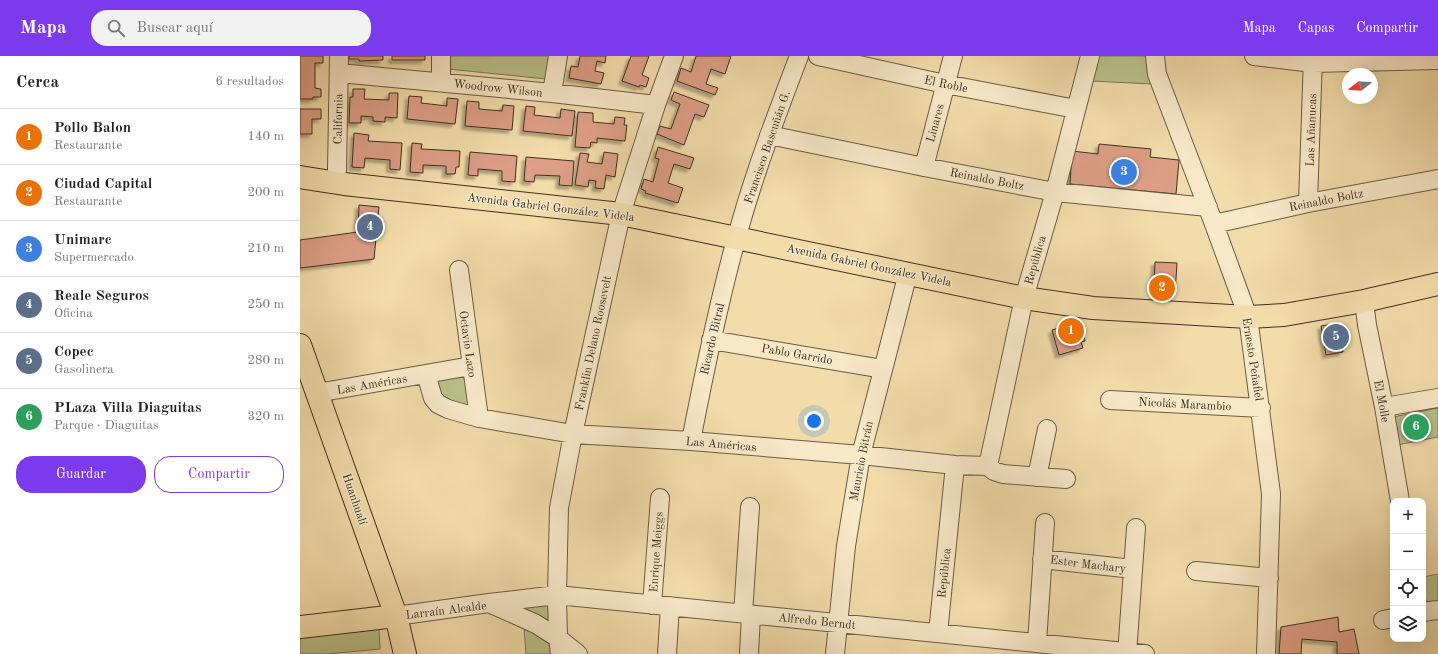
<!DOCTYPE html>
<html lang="es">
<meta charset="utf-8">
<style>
body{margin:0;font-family:"Old Standard TT",serif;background:#f2f2f2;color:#222}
.controls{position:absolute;right:12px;bottom:12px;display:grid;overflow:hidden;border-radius:8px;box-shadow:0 4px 16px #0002}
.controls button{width:36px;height:36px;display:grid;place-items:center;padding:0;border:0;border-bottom:1px solid #e0e0e0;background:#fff;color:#222;font:20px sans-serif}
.compass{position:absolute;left:1042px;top:12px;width:36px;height:36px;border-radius:50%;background:#fff;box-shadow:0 4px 16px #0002;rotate:253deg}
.you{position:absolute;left:514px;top:365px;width:14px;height:14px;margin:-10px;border:3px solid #fff;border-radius:50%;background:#1a73e8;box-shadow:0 0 0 6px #1a73e833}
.badge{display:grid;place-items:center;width:26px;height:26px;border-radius:50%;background:#7c3aed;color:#fff;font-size:13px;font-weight:700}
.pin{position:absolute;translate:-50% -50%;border:2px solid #fff;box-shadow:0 1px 4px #0006}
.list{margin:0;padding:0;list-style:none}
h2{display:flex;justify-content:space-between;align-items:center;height:52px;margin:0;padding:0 16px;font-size:17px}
h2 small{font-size:13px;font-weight:400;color:#767676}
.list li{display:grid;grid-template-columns:26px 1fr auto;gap:12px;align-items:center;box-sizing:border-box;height:56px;padding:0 16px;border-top:1px solid #e0e0e0}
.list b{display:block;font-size:15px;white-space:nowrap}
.list p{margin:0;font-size:13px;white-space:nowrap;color:#767676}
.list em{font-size:13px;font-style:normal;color:#767676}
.actions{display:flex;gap:8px;padding:12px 16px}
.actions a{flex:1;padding:9px 0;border:1px solid #7c3aed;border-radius:16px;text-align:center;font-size:14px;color:#7c3aed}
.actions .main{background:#7c3aed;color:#fff}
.icon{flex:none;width:22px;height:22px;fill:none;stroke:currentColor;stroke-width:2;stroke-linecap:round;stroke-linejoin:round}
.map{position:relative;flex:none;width:1138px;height:598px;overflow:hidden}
header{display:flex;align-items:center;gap:24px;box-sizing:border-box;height:56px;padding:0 20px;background:#7c3aed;color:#fff}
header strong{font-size:19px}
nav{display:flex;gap:22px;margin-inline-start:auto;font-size:14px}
.search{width:280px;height:36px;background:#f2f2f2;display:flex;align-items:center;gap:10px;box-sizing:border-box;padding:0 14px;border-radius:16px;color:#767676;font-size:15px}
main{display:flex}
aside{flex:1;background:#fff}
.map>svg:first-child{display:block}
.green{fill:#b9c089;stroke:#7c7856}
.building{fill:#dd9f86;stroke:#3e3022;filter:url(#shadow)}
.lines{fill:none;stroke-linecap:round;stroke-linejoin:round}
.minor-casing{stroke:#6b5b44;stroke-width:20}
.major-casing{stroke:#3e3022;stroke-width:24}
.minor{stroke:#f7e8c8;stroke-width:18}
.major{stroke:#f2dcaa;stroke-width:22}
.labels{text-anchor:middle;stroke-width:3;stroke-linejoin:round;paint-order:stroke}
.street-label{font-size:12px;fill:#3e3022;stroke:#f7e8c8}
</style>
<header>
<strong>Mapa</strong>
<div class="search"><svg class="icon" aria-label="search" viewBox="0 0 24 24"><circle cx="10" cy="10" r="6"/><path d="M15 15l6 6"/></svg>Buscar aquí</div>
<nav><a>Mapa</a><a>Capas</a><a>Compartir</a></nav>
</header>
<main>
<aside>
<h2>Cerca<small>6 resultados</small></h2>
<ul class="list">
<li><span class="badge" style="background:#e8710a">1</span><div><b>Pollo Balon</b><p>Restaurante</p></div><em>140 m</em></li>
<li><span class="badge" style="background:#e8710a">2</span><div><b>Ciudad Capital</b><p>Restaurante</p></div><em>200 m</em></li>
<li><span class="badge" style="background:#3f7fe0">3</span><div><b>Unimarc</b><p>Supermercado</p></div><em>210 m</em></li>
<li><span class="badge" style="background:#5c6f8a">4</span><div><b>Reale Seguros</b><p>Oficina</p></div><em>250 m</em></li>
<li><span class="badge" style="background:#5c6f8a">5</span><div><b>Copec</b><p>Gasolinera</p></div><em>280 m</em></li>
<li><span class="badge" style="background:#2e9e5b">6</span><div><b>PLaza Villa Diaguitas</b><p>Parque · Diaguitas</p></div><em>320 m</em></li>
</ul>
<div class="actions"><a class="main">Guardar</a><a>Compartir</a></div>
</aside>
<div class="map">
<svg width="1138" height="598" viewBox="0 0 1138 598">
<defs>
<filter id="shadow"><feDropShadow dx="-3.5" dy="3.5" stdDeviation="1" flood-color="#0004"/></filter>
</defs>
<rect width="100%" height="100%" fill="#f2dcaa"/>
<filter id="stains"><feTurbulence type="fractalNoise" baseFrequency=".005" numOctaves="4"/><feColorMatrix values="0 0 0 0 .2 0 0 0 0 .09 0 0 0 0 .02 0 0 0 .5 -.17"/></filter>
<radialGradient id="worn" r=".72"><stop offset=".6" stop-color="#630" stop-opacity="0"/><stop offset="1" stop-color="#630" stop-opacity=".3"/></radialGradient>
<path class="green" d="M148,0h103l-5,23 -98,-10z
M798,0h50l4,28 -61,-3z
M169,319l5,33 -37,-12 -4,-18z
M1138,352v29l-41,8 -4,-28z
M1138,518v27l-9,1 -4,-3 -2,-22z
M242,544l8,6 1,12 -10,5 -22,-17z
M224,572l29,14v12h-27z
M79,573l1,20 -52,5h-28v-17z"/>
<path class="building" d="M0,0h23v7h-8v25l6,1v8h-8v2h-13z
M49,0h34v4l-24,1v-2h-10z
M92,0h33v4h-33z
M280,0h26l-1,7 -8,-2 -2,10 9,2 -3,11 -32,-6 2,-12 7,1z
M331,0h18l-7,19 7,3 -3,9 -6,-2 -1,2 -17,-6z
M396,0h35l-6,18 -14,-5 -5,15 12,4 -3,7 -38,-14 4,-13 10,4z
M53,33h12l-1,10 25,1v-7h9l-1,25 -12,-1v5l-12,-1v-4l-12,-1v7h-12l1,-26h3z
M374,36l35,13 -5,12 -9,-3 -11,31 -27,-11 3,-8 11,3 9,-25 -9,-4z
M109,40l13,1 -1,6 26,3v-8l11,1 -3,25 -48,-5z
M167,45l12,1v7l23,2 1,-6 11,1 -2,24 -47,-4z
M226,50l9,1 -1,8 26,3 1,-9 14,2 -3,25 -49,-5z
M0,53h21v10h-9v15h-12z
M278,56l15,1v9l21,2 1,-7 10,1 -1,7h3l-2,16 -28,-3v5l-6,-1 -1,6 -15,-1z
M54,77l15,2 -1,6 34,2 -2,27 -10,-1v-9l-25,-2 -1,10 -12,-1z
M112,87l10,1 -1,5 39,2 -1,16h-3l-1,7h-9v-8l-23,-1v8l-13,-1z
M799,88l52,5 -1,8 29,3 -3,34 -106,-10 2,-33 26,3z
M358,91l36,11 -4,11 -16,-5 -6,19 15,5 -5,15 -33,-10 1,-2 -5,-2 3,-10 9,3 6,-23 -4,-1z
M170,96l47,4 -2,26 -13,-1v-10l-24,-2v7l-10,-1z
M304,96l14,2 -3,23 -9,-2 -2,14 -9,-1 1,-7 -7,-1 -1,7 -13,-2 5,-32 9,1 -2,8 15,2z
M226,101l48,4 -2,25 -13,-1 1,-9 -25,-1 -1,7 -10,-1z
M59,149l20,2 -5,52 -74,9v-28l58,-8z
M855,206l22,1 -2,31 -13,-1 1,-9 -9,-1z
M780,266l5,19 -4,1 2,6 -24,7 -7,-25z
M1039,267l4,29 -17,3 -5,-29z
M1038,561l1,15 15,-3 5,25h-22v-12l-35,-3 -1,15h-22l2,-27z"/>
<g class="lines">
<defs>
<path id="minor" d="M518,0l127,28 131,25
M855,0l2,18 57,150 34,93 23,177 -5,160
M954,0l59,7 125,-3
M39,17l213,20 104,12
M141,26v-26
M252,37l6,-37
M469,79l155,32 131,25 153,15
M624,111l29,-111
M35,127l2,-13 2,-114
M1008,147l5,-147
M914,168l94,-21 130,-24
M159,214l20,148
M1064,245l3,24 17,82 16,94
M411,284l172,29
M126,318l7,24 5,6 10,5 31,9 94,16 118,7 170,14 94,10 33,1 6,5 9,3 63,5
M17,337l154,-27
M810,344l151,8
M1084,351l54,-9
M391,385c14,-73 29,-147 50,-219 16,-56 37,-111 58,-166
M688,410l36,-168 31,-106 35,-136
M737,421l10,-48
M742,503l91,10
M896,515l73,7
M189,547l47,21 22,14 20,16
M352,549l8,-107
M1123,556l15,-2
M443,558l7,-107
M96,560l93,-13 68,-8 588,59
M1083,564l10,-2
M638,577l17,-168
M737,587l8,-120
M260,598l-2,-16 -1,-43 2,-87 14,-74 48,-220 35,-109 18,-49
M367,598l3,-48
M449,598l2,-39
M535,598l11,-108 15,-91 47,-182
M827,598l9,-126"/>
<path id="major" d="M0,121l44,7 277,30 403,84 69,10 155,9 36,-2 80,-14 74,-17
M0,289l96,271 9,38
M0,571l96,-11"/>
</defs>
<use href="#minor" class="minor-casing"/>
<use href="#major" class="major-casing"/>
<use href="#minor" class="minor"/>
<use href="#major" class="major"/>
</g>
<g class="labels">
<g class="street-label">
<text transform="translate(646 28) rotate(12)" y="4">El Roble</text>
<text transform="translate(198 32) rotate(6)" y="4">Woodrow Wilson</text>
<text transform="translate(38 63) rotate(-89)" y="4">California</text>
<text transform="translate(635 67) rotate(-75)" y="4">Linares</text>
<text transform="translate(1011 74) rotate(-88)" y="4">Las Añanucas</text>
<text transform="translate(467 91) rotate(-71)" y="4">Francisco Bascuñán G.</text>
<text transform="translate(687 123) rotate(11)" y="4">Reinaldo Boltz</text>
<text transform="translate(1026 144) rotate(-11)" y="4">Reinaldo Boltz</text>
<text transform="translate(251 151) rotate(7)" y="4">Avenida Gabriel González Videla</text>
<text transform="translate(735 204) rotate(-74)" y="4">República</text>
<text transform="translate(569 209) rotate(12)" y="4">Avenida Gabriel González Videla</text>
<text transform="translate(412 283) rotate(-77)" y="4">Ricardo Bitral</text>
<text transform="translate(293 287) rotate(-78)" y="4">Franklin Delano Roosevelt</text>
<text transform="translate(168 288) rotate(82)" y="4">Octavio Lazo</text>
<text transform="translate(497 298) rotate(10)" y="4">Pablo Garrido</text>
<text transform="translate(953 303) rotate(81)" y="4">Ernesto Peñafiel</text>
<text transform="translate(72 328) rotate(-10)" y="4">Las Américas</text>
<text transform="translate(1082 345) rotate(79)" y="4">El Molle</text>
<text transform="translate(885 348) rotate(3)" y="4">Nicolás Marambio</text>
<text transform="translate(421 388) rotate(5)" y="4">Las Américas</text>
<text transform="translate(561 405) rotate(-79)" y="4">Mauricio Bitrán</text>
<text transform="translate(55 443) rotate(71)" y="4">Huanhualí</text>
<text transform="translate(356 496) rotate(-86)" y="4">Enrique Meiggs</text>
<text transform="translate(788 508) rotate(7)" y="4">Ester Machary</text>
<text transform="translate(644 517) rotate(-84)" y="4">República</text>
<text transform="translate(146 554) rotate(-7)" y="4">Larraín Alcalde</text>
<text transform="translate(517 565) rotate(6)" y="4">Alfredo Berndt</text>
</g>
</g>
<rect width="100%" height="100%" filter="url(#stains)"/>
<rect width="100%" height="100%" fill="url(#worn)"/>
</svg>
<div class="controls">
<button>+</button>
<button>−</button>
<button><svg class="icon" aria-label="locate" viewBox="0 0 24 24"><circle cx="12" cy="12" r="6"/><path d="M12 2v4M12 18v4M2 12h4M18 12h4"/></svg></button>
<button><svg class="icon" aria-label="layers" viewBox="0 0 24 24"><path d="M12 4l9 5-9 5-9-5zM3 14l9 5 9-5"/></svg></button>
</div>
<svg class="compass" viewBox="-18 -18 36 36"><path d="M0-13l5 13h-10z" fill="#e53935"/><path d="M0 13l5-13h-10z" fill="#767676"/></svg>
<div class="you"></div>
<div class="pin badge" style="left:771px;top:275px;background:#e8710a">1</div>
<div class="pin badge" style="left:862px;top:232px;background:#e8710a">2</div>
<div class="pin badge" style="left:824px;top:116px;background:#3f7fe0">3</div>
<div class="pin badge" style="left:70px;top:171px;background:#5c6f8a">4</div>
<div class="pin badge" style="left:1036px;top:281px;background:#5c6f8a">5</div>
<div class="pin badge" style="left:1116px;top:371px;background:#2e9e5b">6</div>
</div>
</main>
